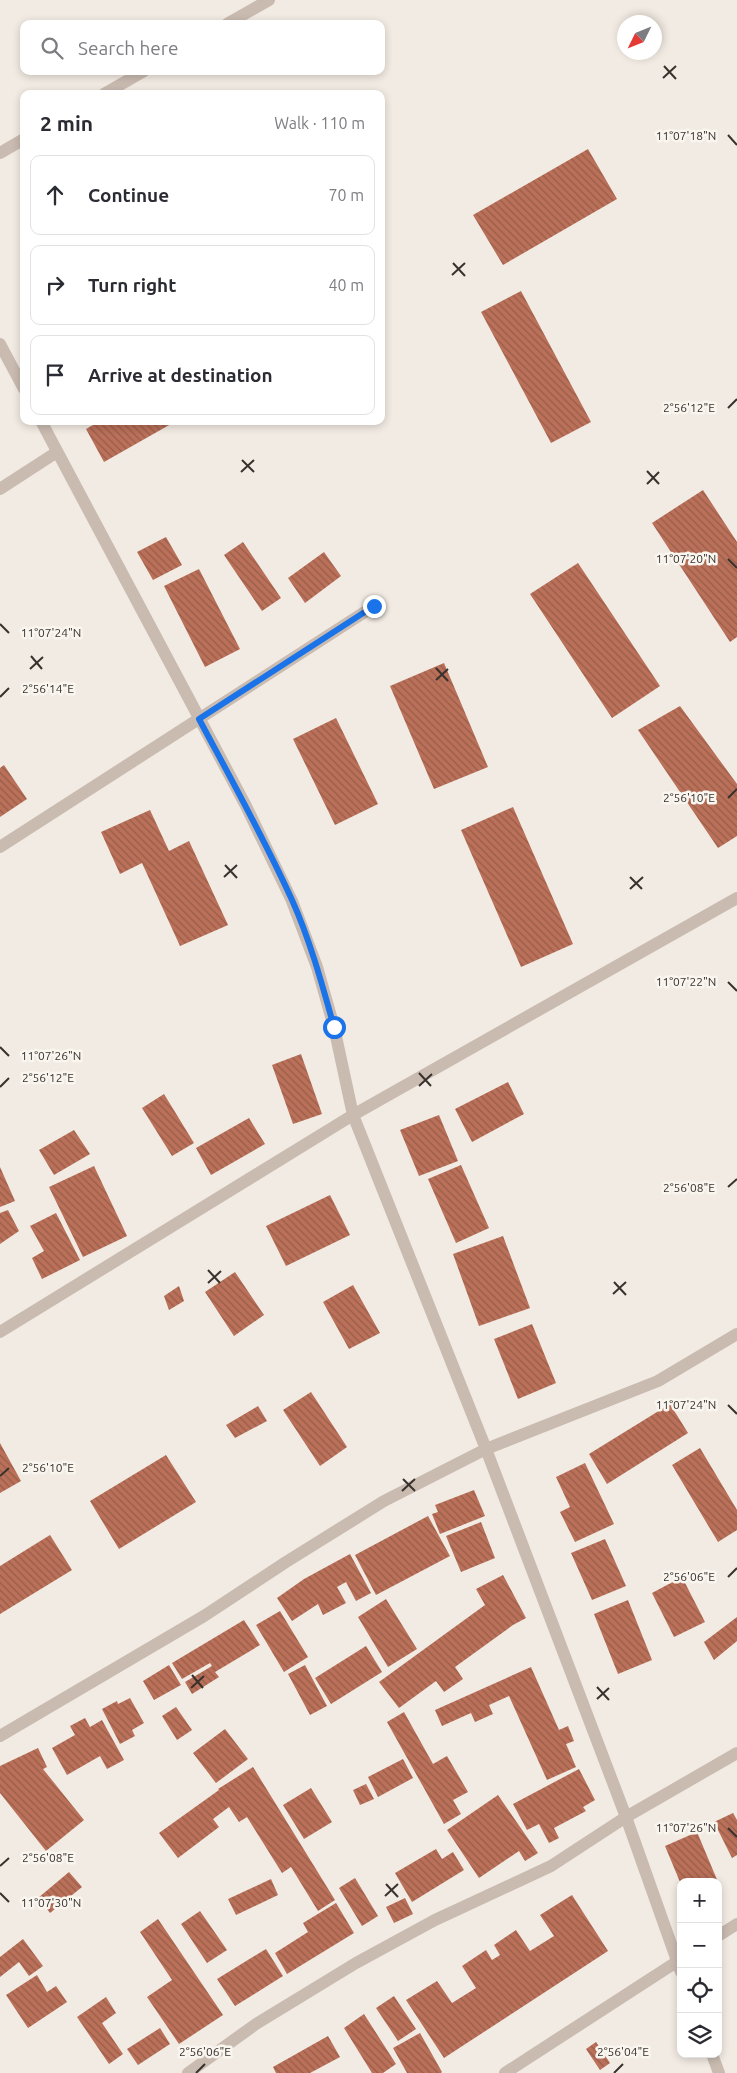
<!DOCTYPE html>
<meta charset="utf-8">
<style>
body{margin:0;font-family:Ubuntu,sans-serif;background:#f7f7f7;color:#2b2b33}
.controls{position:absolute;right:15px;bottom:15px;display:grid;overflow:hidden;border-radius:10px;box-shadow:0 2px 8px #0003}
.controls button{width:45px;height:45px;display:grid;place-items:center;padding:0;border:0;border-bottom:1px solid #e1e1e2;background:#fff;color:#2b2b33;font:25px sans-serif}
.compass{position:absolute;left:617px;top:15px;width:45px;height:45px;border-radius:50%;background:#fff;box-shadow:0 2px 8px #0003;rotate:227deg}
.stop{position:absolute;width:15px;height:15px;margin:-11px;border:4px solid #1a73e8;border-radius:50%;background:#fff}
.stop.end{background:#1a73e8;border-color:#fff;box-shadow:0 1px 5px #0008}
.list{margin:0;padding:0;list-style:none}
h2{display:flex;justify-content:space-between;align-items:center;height:65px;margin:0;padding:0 20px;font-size:21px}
h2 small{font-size:16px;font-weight:400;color:#7c7c81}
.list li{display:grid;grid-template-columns:32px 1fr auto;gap:15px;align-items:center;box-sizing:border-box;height:80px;margin:0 10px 10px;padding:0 10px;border:1px solid #e1e1e2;border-radius:10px}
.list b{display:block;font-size:19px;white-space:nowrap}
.list em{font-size:16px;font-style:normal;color:#7c7c81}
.icon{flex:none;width:28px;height:28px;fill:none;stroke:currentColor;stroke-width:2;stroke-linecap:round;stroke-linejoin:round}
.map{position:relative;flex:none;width:737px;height:2073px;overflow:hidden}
.search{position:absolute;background:#fff;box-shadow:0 2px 8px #0003;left:20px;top:20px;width:365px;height:55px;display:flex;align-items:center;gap:12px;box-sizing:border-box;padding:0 18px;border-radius:10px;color:#7c7c81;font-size:19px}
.panel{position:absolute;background:#fff;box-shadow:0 2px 8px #0003;left:20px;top:90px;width:365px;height:335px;border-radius:10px}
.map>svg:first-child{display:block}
.building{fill:url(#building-back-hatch)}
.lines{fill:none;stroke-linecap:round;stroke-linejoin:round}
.street{stroke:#c9bbb0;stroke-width:12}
.route{stroke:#1a73e8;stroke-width:6}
.ticks{fill:none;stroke:#39312d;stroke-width:2}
.ticks-label{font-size:12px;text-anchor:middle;fill:#39312d;stroke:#f9f5ef;stroke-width:5;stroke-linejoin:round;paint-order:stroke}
</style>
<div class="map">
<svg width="737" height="2073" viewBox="0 0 737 2073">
<defs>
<pattern id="building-back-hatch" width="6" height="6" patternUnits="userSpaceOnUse" patternTransform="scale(1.25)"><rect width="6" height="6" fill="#ba7059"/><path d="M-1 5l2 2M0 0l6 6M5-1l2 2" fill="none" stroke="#985d4a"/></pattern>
</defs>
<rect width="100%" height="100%" fill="#f2ebe3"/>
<path class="building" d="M588,149l29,50 -114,66 -30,-50z
M521,291l70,131 -40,21 -70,-131z
M100,421h70l1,3 -67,38 -18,-33z
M703,490l34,52v95l-7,5 -78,-119z
M166,537l16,28 -29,15 -16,-28z
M243,542l38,56 -19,13 -38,-56z
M324,552l17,24 -36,27 -17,-25z
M578,563l82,123 -48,32 -82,-124z
M199,569l41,80 -35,18 -41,-81z
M444,663l44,104 -54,22 -44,-103z
M680,706l57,78v52l-19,12 -80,-118z
M336,718l42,86 -43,21 -42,-86z
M4,765l23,34 -27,18v-49z
M513,807l60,137 -52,23 -60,-137z
M150,810l19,41 20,-10 39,84 -48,21 -38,-83 -22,11 -19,-42z
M301,1054l21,60 -29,10 -21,-59z
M508,1082l16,32 -52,28 -17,-33z
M164,1094l30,49 -22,13 -30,-48z
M439,1115l19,46 -39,15 -19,-46z
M249,1118l16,26 -54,31 -15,-27z
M74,1130l16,24 -36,21 -15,-25z
M461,1165l28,63 -33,15 -28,-64z
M94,1166l33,70 -44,21 -34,-70z
M0,1167l15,34 -15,6z
M330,1195l20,40 -64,31 -20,-40z
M8,1210l11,21 -19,13v-31z
M56,1213l24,47 -38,19 -10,-21 12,-7 -14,-25z
M503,1236l27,72 -51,18 -26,-72z
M235,1272l29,43 -30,21 -29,-44z
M353,1285l27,48 -31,16 -26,-47z
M179,1286l5,15 -15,9 -5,-14z
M532,1324l24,59 -38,16 -24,-60z
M311,1392l36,55 -27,19 -37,-56z
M670,1404l18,29 -81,51 -18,-30z
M258,1406l9,15 -32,17 -9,-13z
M0,1443l21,38 -21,12z
M700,1448l37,62v20l-19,12 -46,-77z
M166,1455l30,47 -77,47 -29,-48z
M585,1463l29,61 -39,18 -15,-30 10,-5 -14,-30z
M474,1490l11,26 -45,18 -8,-20 6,-2 -3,-7z
M428,1516l22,40 -74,39 -21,-40z
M481,1522l14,36 -34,14 -15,-36z
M50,1535l22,35 -72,44v-48z
M605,1539l21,47 -34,14 -21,-47z
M350,1554l21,39 -15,8 -10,-19 -9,5 9,16 -23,12 -5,-11 -26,17 -15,-23 27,-19z
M503,1575l23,43 -13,7 -58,42 8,12 -19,13 -8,-11 -37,27 -20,-26 106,-77 -9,-16z
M682,1577l23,45 -31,15 -22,-44z
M386,1599l31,50 -29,18 -30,-50z
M628,1600l24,60 -34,14 -24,-60z
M280,1611l28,46 -24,15 -28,-47z
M737,1617v24l-23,19 -10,-18z
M244,1620l16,25 -45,27 4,5 -27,17 -7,-12 27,-16 -2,-3 -28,16 -10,-16z
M366,1646l16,26 -51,32 -16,-26z
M169,1665l12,20 -27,15 -11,-19z
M305,1665l22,41 -17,9 -22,-41z
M531,1667l28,63 9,-4 6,15 -8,3 10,23 -29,13 -38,-84 -20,9 4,9 -18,8 -4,-9 -29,13 -7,-16z
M130,1698l14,25 -12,7 3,6 -15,8 -18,-35 15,-8 1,3z
M176,1707l16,23 -15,10 -15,-24z
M404,1712l29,52 14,-8 21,36 -15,8 8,14 -17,10 -57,-102z
M85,1718l5,9 12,-7 22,40 -17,9 -7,-13 -33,19 -15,-27 23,-13 -5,-9z
M225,1729l23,30 -32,24 -23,-30z
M38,1748l9,19 -4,2 41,51 -38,31 -46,-58v-27z
M403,1759l10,19 -35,19 -10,-20z
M253,1767l82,133 -17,11 -27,-44 -9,6 -35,-56 -8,5 -10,-15 -16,12 6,8 -41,31 -19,-25 60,-43 -1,-1z
M579,1769l16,31 -12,7 3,4 -32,17 5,10 -10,5 -10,-19 -12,6 -14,-26z
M366,1784l8,15 -14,6 -7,-15z
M311,1788l21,34 -28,17 -21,-34z
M498,1795l40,58 -13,8 -6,-10 -40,27 -32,-48z
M733,1813l4,7v35l-5,3 -18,-36z
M697,1832l21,50h-38l-15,-36z
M436,1849l6,10 11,-7 11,18 -52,32 -17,-29z
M69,1872l13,15 -32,26 -12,-15z
M355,1878l23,38 -16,10 -23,-38z
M271,1879l7,16 -42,20 -8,-16z
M572,1895l36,56 -164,107 -38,-58 31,-19 15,22 24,-15 -14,-22 24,-16 6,10 8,-5 -6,-10 22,-15 14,21 24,-15 -14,-21z
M405,1898l8,16 -19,9 -8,-16z
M336,1903l18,30 -67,41 -12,-21 33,-21 -5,-9z
M200,1911l27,39 -20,13 -26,-39z
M158,1919l65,96 -44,29 -32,-47 25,-17 -32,-48z
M23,1939l20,27 -14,10 -10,-14 -19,15v-20z
M266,1949l17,27 -48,30 -18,-27z
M37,1975l10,17 9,-6 11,16 -39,26 -22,-33z
M394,1996l22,33 -18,12 -22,-33z
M106,1997l10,16 -14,10 21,31 -14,10 -32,-47z
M364,2014l32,50 -13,9h-11l-28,-45z
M160,2028l10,16 -32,21 -11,-16z
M420,2033l22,39 -1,1h-34l-14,-25z
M328,2036l12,21 -30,16h-34l-3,-6z
M596,2042l14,21 -10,7 -14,-21z"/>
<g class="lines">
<path class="street" d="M227,24l42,-24
M104,94l40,-23
M0,153l24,-14
M0,344l24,45
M41,421l205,385 46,95 25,66 17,60 19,88 133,334 140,368 55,155
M0,489l57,-37
M0,847l374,-241
M0,1332l353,-217 384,-217
M0,1736l204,-120 82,-54 98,-61 102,-52 172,-68 79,-47
M718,1936l19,-12
M712,2054l7,19
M188,2073l68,-49 100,-61 79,-43 116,-54 75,-49 111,-64
M505,2073l176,-114"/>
</g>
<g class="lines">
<path class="route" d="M334,1027c-12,-43 -24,-87 -42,-127 -28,-62 -61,-121 -93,-181l175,-113"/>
</g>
<path class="ticks" d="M664,66l12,13M663,78l13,-12M728,135l9,10M453,263l12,13M452,275l13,-12M728,408l9,-9M242,460l12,12M647,471l12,13M241,472l13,-12M647,484l12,-12M728,559l9,9M0,624l9,9M31,656l11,13M436,668l12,13M30,669l13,-12M436,680l12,-11M0,697l9,-9M728,798l9,-9M225,865l12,13M224,877l13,-12M630,877l12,12M630,889l13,-12M728,982l9,9M0,1047l9,9M419,1073l12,13M419,1086l13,-12M0,1087l9,-9M728,1187l9,-8M208,1270l12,13M614,1282l12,13M208,1283l13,-12M613,1294l13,-12M728,1405l9,9M0,1476l9,-8M403,1479l12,12M402,1491l13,-12M728,1577l9,-9M192,1675l11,13M597,1687l12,13M191,1688l13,-12M597,1699l12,-11M728,1828l9,9M0,1866l9,-8M386,1884l12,13M0,1893l9,9M385,1896l13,-12M196,2073l9,-9M614,2073l9,-9"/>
<g class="ticks-label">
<text x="686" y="140">11°07'18"N</text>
<text x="689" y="412">2°56'12"E</text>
<text x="686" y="563">11°07'20"N</text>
<text x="51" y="637">11°07'24"N</text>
<text x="48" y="693">2°56'14"E</text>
<text x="689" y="802">2°56'10"E</text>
<text x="686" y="986">11°07'22"N</text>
<text x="51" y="1060">11°07'26"N</text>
<text x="48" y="1082">2°56'12"E</text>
<text x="689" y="1192">2°56'08"E</text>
<text x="686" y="1409">11°07'24"N</text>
<text x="48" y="1472">2°56'10"E</text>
<text x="689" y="1581">2°56'06"E</text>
<text x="686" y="1832">11°07'26"N</text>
<text x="48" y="1862">2°56'08"E</text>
<text x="51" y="1907">11°07'30"N</text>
<text x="205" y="2056">2°56'06"E</text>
<text x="623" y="2056">2°56'04"E</text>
</g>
</svg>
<div class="controls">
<button>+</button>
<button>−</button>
<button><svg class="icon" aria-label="locate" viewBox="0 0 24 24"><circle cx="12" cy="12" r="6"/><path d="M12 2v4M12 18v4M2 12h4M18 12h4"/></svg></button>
<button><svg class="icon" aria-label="layers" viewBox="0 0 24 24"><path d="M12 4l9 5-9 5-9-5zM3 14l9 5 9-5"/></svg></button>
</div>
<svg class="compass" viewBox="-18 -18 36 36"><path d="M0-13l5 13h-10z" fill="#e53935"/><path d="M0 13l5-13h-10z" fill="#7c7c81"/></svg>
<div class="stop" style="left:334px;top:1027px"></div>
<div class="stop end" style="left:374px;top:606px"></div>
<div class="search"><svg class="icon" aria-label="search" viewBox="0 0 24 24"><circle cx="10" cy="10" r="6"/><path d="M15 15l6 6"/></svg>Search here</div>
<section class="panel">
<h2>2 min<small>Walk · 110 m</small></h2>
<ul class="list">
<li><svg class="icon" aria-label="ahead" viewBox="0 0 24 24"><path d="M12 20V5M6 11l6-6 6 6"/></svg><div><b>Continue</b></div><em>70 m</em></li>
<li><svg class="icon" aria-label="right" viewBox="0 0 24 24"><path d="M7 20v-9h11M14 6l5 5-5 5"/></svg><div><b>Turn right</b></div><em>40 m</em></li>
<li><svg class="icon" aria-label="arrive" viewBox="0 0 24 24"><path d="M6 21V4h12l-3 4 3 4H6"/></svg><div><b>Arrive at destination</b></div></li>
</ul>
</section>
</div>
